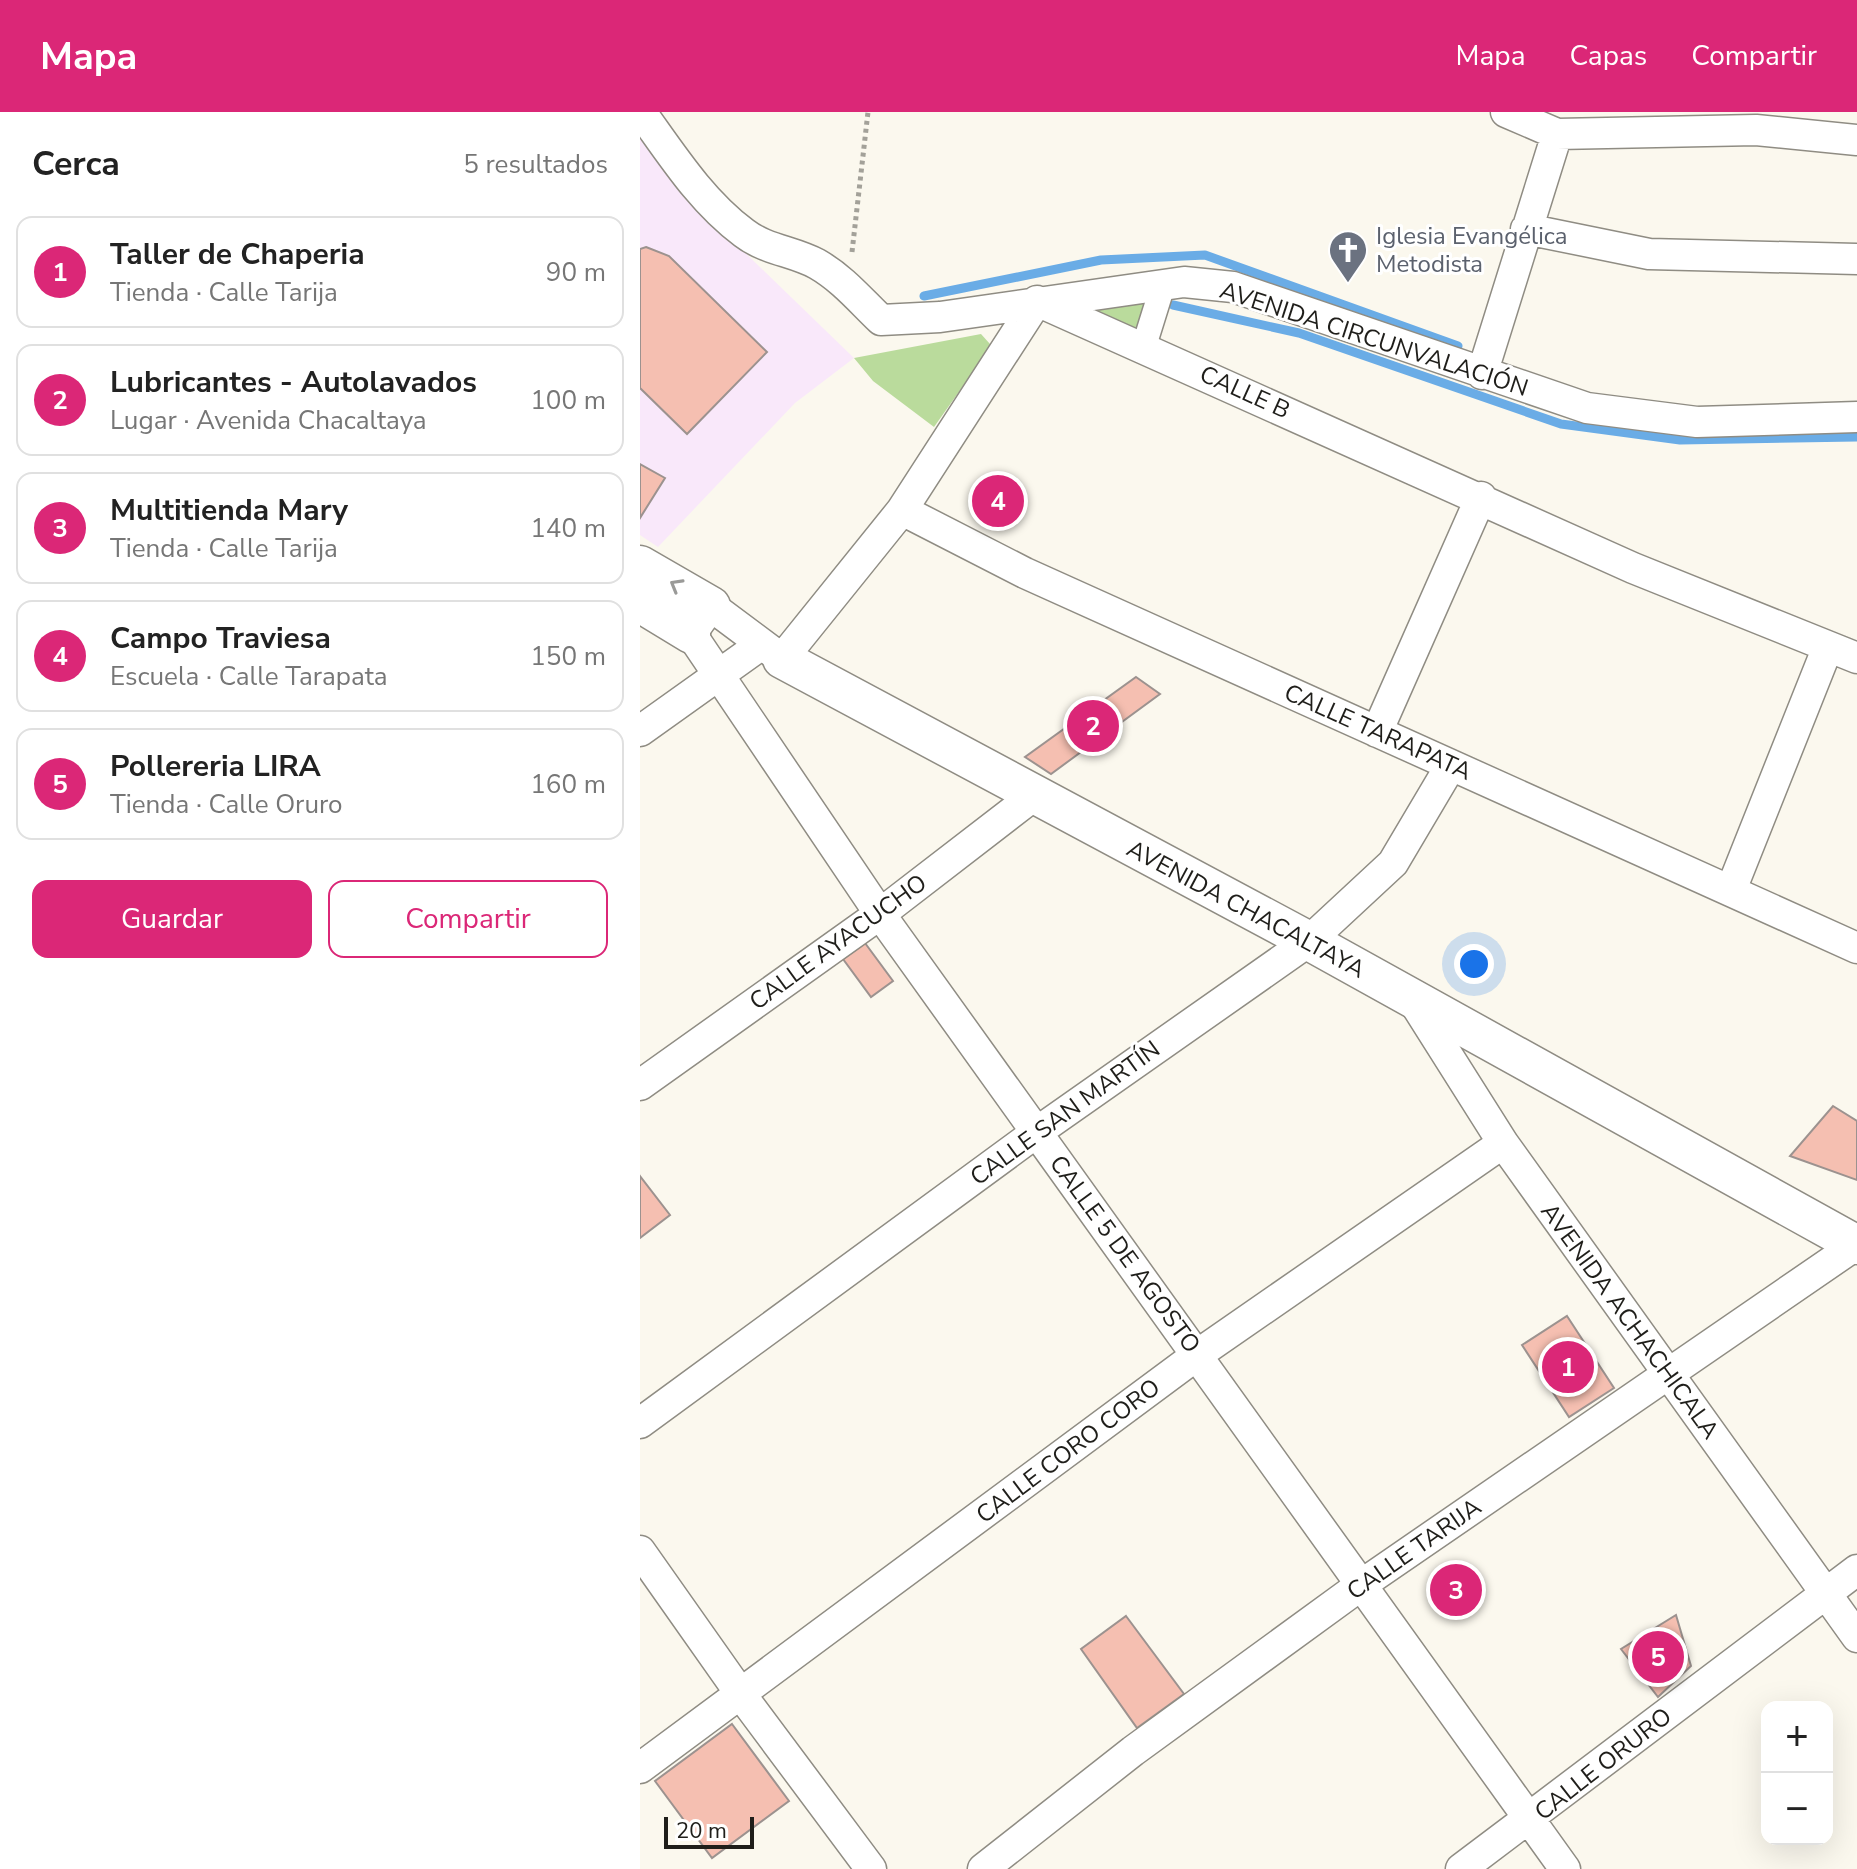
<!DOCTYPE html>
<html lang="es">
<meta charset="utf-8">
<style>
body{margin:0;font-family:"Nunito Sans",sans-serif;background:#f6f6f6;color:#222}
.controls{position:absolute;right:24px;bottom:24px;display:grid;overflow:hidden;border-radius:16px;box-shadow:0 8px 32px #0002}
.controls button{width:72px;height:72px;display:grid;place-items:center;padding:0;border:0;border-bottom:2px solid #e0e0e0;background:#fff;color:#222;font:40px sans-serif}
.scale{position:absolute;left:24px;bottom:20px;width:90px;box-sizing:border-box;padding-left:8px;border:4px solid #1f1e1a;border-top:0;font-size:22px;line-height:28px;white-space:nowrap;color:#1f1e1a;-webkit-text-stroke:6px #fff;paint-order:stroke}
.you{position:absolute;left:834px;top:852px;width:28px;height:28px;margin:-20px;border:6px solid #fff;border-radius:50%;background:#1a73e8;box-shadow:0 0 0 12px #1a73e833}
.badge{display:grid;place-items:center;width:52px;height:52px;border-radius:50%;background:#db2777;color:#fff;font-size:26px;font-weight:700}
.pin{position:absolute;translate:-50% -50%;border:4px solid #fff;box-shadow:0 2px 8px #0006}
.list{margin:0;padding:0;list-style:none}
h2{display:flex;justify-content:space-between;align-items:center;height:104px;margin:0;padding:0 32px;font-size:34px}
h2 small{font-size:26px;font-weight:400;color:#767676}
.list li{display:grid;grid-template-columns:52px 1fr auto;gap:24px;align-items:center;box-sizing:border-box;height:112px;margin:0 16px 16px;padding:0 16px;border:2px solid #e0e0e0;border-radius:16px}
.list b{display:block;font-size:30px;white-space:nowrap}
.list p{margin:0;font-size:26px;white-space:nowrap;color:#767676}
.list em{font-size:26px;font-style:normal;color:#767676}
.actions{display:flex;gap:16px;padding:24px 32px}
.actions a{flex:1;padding:18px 0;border:2px solid #db2777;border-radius:16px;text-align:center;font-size:28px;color:#db2777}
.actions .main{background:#db2777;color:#fff}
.map{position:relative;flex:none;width:1217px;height:1757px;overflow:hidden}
header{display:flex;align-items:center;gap:48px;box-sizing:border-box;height:112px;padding:0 40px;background:#db2777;color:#fff}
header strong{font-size:38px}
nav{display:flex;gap:44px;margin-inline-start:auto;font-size:28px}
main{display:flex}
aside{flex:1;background:#fff}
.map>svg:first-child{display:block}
.education{fill:#f9e8fa}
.green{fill:#badb9c}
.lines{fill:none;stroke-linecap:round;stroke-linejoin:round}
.stream{stroke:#6aace6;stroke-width:9}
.building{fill:#f5bfb1;stroke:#9c928f;stroke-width:2}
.pedestrian-casing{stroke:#8f8c83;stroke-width:27}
.minor-casing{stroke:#8f8c83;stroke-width:33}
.tertiary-casing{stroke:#8f8c83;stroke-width:41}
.path{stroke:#a3a199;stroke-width:5;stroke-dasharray:4 4;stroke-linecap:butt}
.pedestrian{stroke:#fff;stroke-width:24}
.minor{stroke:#fff;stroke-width:30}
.tertiary{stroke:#fff;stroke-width:38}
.oneway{stroke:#9a9a98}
.labels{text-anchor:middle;stroke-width:6;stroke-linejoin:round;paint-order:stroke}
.worship-label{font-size:24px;fill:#5b616d;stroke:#fff;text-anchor:start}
.street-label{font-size:24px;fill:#1f1e1a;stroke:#fff}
</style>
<header>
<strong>Mapa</strong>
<nav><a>Mapa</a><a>Capas</a><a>Compartir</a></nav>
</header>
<main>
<aside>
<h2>Cerca<small>5 resultados</small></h2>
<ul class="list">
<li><span class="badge">1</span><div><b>Taller de Chaperia</b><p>Tienda · Calle Tarija</p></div><em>90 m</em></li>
<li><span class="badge">2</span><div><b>Lubricantes - Autolavados</b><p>Lugar · Avenida Chacaltaya</p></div><em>100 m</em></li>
<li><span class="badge">3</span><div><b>Multitienda Mary</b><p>Tienda · Calle Tarija</p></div><em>140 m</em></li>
<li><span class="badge">4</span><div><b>Campo Traviesa</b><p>Escuela · Calle Tarapata</p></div><em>150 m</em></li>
<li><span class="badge">5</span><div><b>Pollereria LIRA</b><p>Tienda · Calle Oruro</p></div><em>160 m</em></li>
</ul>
<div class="actions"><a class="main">Guardar</a><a>Compartir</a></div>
</aside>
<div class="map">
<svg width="1217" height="1757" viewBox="0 0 1217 1757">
<rect width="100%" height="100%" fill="#fbf8ee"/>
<path class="education" d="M0,17l64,84 150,145 -59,45 -137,144 -18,-12z"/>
<path class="green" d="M510,187l-12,34 -54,-20 22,-8z
M341,222l9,10 -5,11 -51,72 -61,-46 -19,-23z"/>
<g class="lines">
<path class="stream" d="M284,184l177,-36 104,-5 253,91
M533,193l126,28 262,91 119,16 177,-3"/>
</g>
<path class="building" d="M6,135l23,9 98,96 -80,82 -47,-46v-139z
M0,352l25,14 -25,40z
M496,565l24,17 -109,80 -26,-17z
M225,831l28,38 -22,16 -28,-38z
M1193,994l24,15v59l-67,-24z
M0,1064l30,39 -30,23z
M927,1204l47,72 -45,29 -47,-72z
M1036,1503l15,51 -33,31 -37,-48z
M486,1504l58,78 -47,34 -56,-79z
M92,1612l57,77 -77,57 -57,-77z"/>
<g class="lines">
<defs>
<path id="pedestrian" d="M504,234l19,-61"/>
<path id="minor" d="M1,0c31,43 60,89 103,121 22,17 49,18 73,31 26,15 43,36 64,56l59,-3 244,-35 49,5 354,121 110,14 160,-5
M866,0l51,22 199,-4 101,10
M886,117l123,25 208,5
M842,262l75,-240
M262,398l123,63 832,375
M0,619l122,-87
M737,620l104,-235
M1091,778l96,-241
M772,887l91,144 354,494
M0,973l240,-171 153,-118
M0,1311l397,-291 272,-191 84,-78 58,-98
M0,1439l105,149 126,169
M0,1656l557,-413 306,-212
M343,1757l150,-118 228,-166 496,-341
M821,1757l396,-299
M925,1757l-685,-955 -189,-280 20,-28 71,53 120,-149 135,-209 596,267 224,90"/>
<path id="tertiary" d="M0,453l71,41
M0,491l51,31
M142,547l527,282 548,304"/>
</defs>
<use href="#pedestrian" class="pedestrian-casing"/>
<use href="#minor" class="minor-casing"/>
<use href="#tertiary" class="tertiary-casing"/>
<path class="path" d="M212,140l16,-140"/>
<use href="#pedestrian" class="pedestrian"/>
<use href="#minor" class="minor"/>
<use href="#tertiary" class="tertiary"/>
</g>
<defs><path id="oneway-chevron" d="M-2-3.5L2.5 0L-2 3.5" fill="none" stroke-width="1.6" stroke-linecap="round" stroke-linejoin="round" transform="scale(2)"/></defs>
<use class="oneway" href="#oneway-chevron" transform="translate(36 473) rotate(-150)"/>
<defs>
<symbol id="church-pin" viewBox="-11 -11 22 30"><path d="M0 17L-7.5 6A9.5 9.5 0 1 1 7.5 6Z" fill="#6b7280" stroke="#fff"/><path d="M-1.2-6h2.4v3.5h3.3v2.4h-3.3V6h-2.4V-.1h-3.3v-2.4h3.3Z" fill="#fff"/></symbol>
</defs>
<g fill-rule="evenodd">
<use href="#church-pin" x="686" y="116" width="44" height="60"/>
</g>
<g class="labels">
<g class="worship-label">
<text x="736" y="132">Iglesia Evangélica<tspan x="736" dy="28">Metodista</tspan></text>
</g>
<g class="street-label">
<text transform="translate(734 227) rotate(18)" y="8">AVENIDA CIRCUNVALACIÓN</text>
<text transform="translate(605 280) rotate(24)" y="8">CALLE B</text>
<text transform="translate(738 620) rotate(24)" y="8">CALLE TARAPATA</text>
<text transform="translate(606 797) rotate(28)" y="8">AVENIDA CHACALTAYA</text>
<text transform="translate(198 830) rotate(-36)" y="8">CALLE AYACUCHO</text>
<text transform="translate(425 1001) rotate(-36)" y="8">CALLE SAN MARTÍN</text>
<text transform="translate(485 1142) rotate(54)" y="8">CALLE 5 DE AGOSTO</text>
<text transform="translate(990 1209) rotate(54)" y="8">AVENIDA ACHACHICALA</text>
<text transform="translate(428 1339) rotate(-37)" y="8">CALLE CORO CORO</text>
<text transform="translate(774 1437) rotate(-35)" y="8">CALLE TARIJA</text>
<text transform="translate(963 1652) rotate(-38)" y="8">CALLE ORURO</text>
</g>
</g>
</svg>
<div class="controls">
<button>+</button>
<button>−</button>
</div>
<div class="scale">20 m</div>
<div class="you"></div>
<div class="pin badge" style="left:928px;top:1255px">1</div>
<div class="pin badge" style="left:453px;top:614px">2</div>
<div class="pin badge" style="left:816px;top:1478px">3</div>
<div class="pin badge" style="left:358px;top:389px">4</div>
<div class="pin badge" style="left:1018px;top:1545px">5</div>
</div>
</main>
